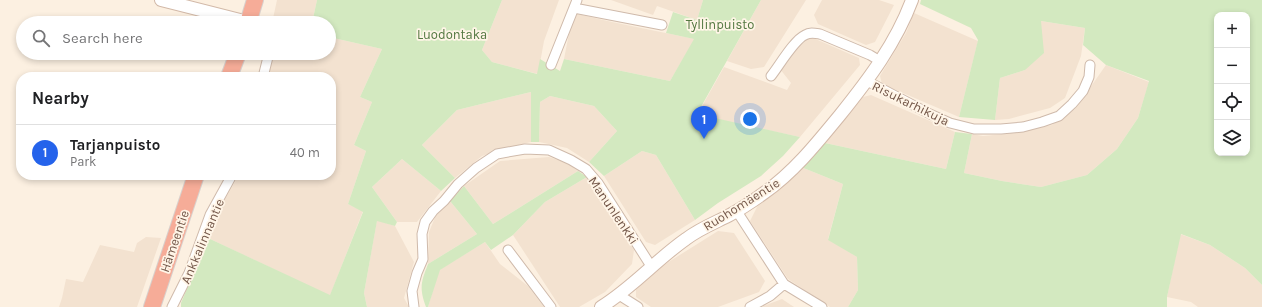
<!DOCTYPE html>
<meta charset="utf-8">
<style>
body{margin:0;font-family:Karla,sans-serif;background:#f6f6f6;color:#202124}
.controls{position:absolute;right:12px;top:12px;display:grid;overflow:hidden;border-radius:8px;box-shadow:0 2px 6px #0003}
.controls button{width:36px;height:36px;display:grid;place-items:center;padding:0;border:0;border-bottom:1px solid #e0e0e0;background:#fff;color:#202124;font:20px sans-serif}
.you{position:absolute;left:750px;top:119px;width:14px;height:14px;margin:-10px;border:3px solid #fff;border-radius:50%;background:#1a73e8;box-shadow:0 0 0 6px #1a73e833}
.badge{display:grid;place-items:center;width:26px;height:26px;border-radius:50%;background:#2563eb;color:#fff;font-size:13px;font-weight:700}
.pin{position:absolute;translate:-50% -33px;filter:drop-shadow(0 1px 2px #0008)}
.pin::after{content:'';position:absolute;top:21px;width:14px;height:12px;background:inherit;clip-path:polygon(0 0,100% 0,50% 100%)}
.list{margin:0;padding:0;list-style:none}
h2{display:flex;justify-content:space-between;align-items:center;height:52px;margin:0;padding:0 16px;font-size:17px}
h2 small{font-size:13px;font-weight:400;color:#757577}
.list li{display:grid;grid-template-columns:26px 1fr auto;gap:12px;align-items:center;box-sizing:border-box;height:56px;padding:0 16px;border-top:1px solid #e0e0e0}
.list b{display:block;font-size:15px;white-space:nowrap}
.list p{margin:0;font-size:13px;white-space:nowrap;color:#757577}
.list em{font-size:13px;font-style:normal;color:#757577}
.icon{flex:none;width:22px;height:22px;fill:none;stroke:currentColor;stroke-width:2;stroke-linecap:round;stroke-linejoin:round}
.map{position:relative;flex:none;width:1262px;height:307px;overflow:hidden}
.search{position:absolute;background:#fff;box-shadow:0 2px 6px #0003;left:16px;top:16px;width:320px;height:44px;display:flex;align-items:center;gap:10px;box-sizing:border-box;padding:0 14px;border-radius:22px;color:#757577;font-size:15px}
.panel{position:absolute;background:#fff;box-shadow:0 2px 6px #0003;left:16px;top:72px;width:320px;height:108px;border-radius:16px}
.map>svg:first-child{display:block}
.residential{fill:#f3e2d0}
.green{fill:#d3e9c0;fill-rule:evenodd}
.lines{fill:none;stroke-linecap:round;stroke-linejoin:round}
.street-casing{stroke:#cfbaab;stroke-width:11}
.secondary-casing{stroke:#d2b9a8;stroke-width:14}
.highway-casing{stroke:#d8d0cc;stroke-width:18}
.street{stroke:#fff;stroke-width:9}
.secondary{stroke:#fff;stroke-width:12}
.highway{stroke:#f6ac98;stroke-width:16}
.labels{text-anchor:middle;stroke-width:3.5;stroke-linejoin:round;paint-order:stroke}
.park-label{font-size:13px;fill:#547841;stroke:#fff5e7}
.street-label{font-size:13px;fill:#735648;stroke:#fff5e7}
</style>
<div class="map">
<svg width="1262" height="307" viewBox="0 0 1262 307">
<rect width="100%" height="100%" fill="#fcf0e1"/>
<path class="residential" d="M277,0h40l-5,23h-40z
M502,0h57l-15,41 -6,33 -46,-12 -10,-12z
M611,0h92l-6,20 -40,-14 -4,9z
M761,0h45l-42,67 -13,2 -24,-8z
M822,0h57l15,5 -19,37 -9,3 -48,-21 -4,-9z
M573,13l39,9 83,17 -25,42 -106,-22z
M914,13l64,28 -19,76 -77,-33 -2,-8 26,-43z
M1041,21l44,7 -4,28 -16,42 -15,10 -41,11 -14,1 5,-42 25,-8z
M329,37l53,12 -22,48 12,5 -18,43 12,6 -18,53 15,7 -33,85 -122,-58 6,-20 25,-43h92v-98h-63l6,-24h55z
M811,37l48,21 1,7 -60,72 -103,-22 27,-48 63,23 4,-7 -11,-14 18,-28z
M1106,65l43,17 -11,36 -21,31 -30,26 -46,12 -39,-6 -38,-8 8,-39 11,2 22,-2 47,-9 23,-16z
M531,92v50l-25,6 -24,8 -27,22 -33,-33 35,-35z
M871,95l84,37 -9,37 -121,-26 38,-46z
M550,96l44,10 23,25 -28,31 -22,-14 -28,-6 1,-40z
M642,151l14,4 39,65 -40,25 -9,-3 -42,-66z
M549,157l18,6 11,8 -85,53 -29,-38 36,-25z
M402,159l39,32 -24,31h-20l-25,-35z
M801,167l42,17 -15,55 29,18 1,33 -10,17h-18l-42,-28 -38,-58 8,-16z
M587,177l47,73 -2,14 -27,28 -26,15h-19l-47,-72 32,-33z
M450,201l27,33 -49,30 1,-32 7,-17z
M377,220l18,6 19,36 -10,36 5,9h-42l-3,-14z
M718,231l16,2 31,48 -6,11 -41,15h-67l-15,-10v-8l15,-16z
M1180,234l30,11 35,23 17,17v22h-64l-7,-5 -24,-5z
M146,237l15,1 -24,69h-78l3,-9 4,-19 17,3 17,-37 34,7 3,-9z
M485,242l15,22 28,22 16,21h-116l11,-37z
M782,299l12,8h-33z"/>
<path class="green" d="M317,0h185l-20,50 10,12 45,12 3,-15 20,12 4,-12 106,22 24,-42 -28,-6 7,-21 24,8 6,-20h58l-64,114 103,23 -17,19 -22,20 -43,27 -23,17 -39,-65 -14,-4 -38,25 -15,-14 28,-31 -23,-25 -44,-10 -10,6 -1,40h-8v-50l-74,18 -35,35 33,33 -14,13 -39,-32 -30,28 25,35 -2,4 -18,-5 -13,72 3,14h-186v-4l27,-65 122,57 33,-83 -15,-8 18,-53 -12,-6 18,-43 -12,-5 22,-48 -53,-12v-14h-17z
M921,0h341v285l-17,-17 -35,-23 -29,-11 -14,63v10h-319l10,-17 -1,-33 -29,-17 15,-56 -42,-17 24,-24 121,26 9,-37 17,2 -8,39 38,8 39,6 46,-12 30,-26 21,-31 11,-37 -43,-16 -23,-20 2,-17 -44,-7 3,32 -19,17 -25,8 -5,42 -36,-3 19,-77 -7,-12 -51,-24zM1217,15h30v138h-30z
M578,171l9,6 -42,25 -32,33 -22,15 -6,-8 -45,28 -12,37h-2c-7,-19 -5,-25 2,-43l49,-30 -27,-33 14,-15 29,38z"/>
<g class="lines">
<defs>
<path id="street" d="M574,8l88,17
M551,65l26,-65
M771,76c8,-10 23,-36 34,-41 5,-3 9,-2 15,-1l50,21 10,6
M263,77l6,-24
M867,81l63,33 20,9 24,6h27l22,-2 19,-5 17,-6 13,-12 11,-13 6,-14 1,-12
M736,210l48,74 38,23
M508,250l43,57
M619,295l19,12
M172,307l17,-34 21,-58 22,-40
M414,307l-2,-16 5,-18 6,-14 -1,-25 3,-12 8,-11 11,-10 14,-17 18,-16 21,-14 28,-5 24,1 22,10 15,9 12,14 53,83
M750,307l20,-11 14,-12"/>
<path id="secondary" d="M161,0l87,22
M601,307c31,-19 55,-47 85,-68 13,-10 28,-16 42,-23 13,-7 25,-15 36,-23 30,-21 53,-50 76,-78 29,-36 56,-72 72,-115"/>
<path id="highway" d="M248,23l7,-23
M229,77l9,-24
M152,307l44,-132"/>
</defs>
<use href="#street" class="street-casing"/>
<use href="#secondary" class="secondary-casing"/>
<use href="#highway" class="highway-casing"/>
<use href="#street" class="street"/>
<use href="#secondary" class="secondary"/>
<use href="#highway" class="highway"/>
</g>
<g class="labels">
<g class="park-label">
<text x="720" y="29">Tyllinpuisto</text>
<text x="452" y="39">Luodontaka</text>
</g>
<g class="street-label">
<text transform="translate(911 103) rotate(26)" y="5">Risukarhikuja</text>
<text transform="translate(741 204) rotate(-32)" y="5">Ruohomäentie</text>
<text transform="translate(614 210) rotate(56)" y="5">Manunlenkki</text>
<text transform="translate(174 241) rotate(-71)" y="5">Hämeentie</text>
<text transform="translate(202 241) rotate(-67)" y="5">Ankkalinnantie</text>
</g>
</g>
</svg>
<div class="controls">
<button>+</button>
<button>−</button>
<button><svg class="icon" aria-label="locate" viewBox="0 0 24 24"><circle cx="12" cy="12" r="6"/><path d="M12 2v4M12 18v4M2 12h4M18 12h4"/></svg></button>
<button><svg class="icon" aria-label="layers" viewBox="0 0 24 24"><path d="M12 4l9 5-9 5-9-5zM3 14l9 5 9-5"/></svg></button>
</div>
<div class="you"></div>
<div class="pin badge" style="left:704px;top:139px">1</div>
<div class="search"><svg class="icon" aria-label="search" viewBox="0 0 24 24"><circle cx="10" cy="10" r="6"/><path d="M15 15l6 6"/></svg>Search here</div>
<section class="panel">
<h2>Nearby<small></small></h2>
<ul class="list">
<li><span class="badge">1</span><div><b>Tarjanpuisto</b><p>Park</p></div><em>40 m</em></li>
</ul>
</section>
</div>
